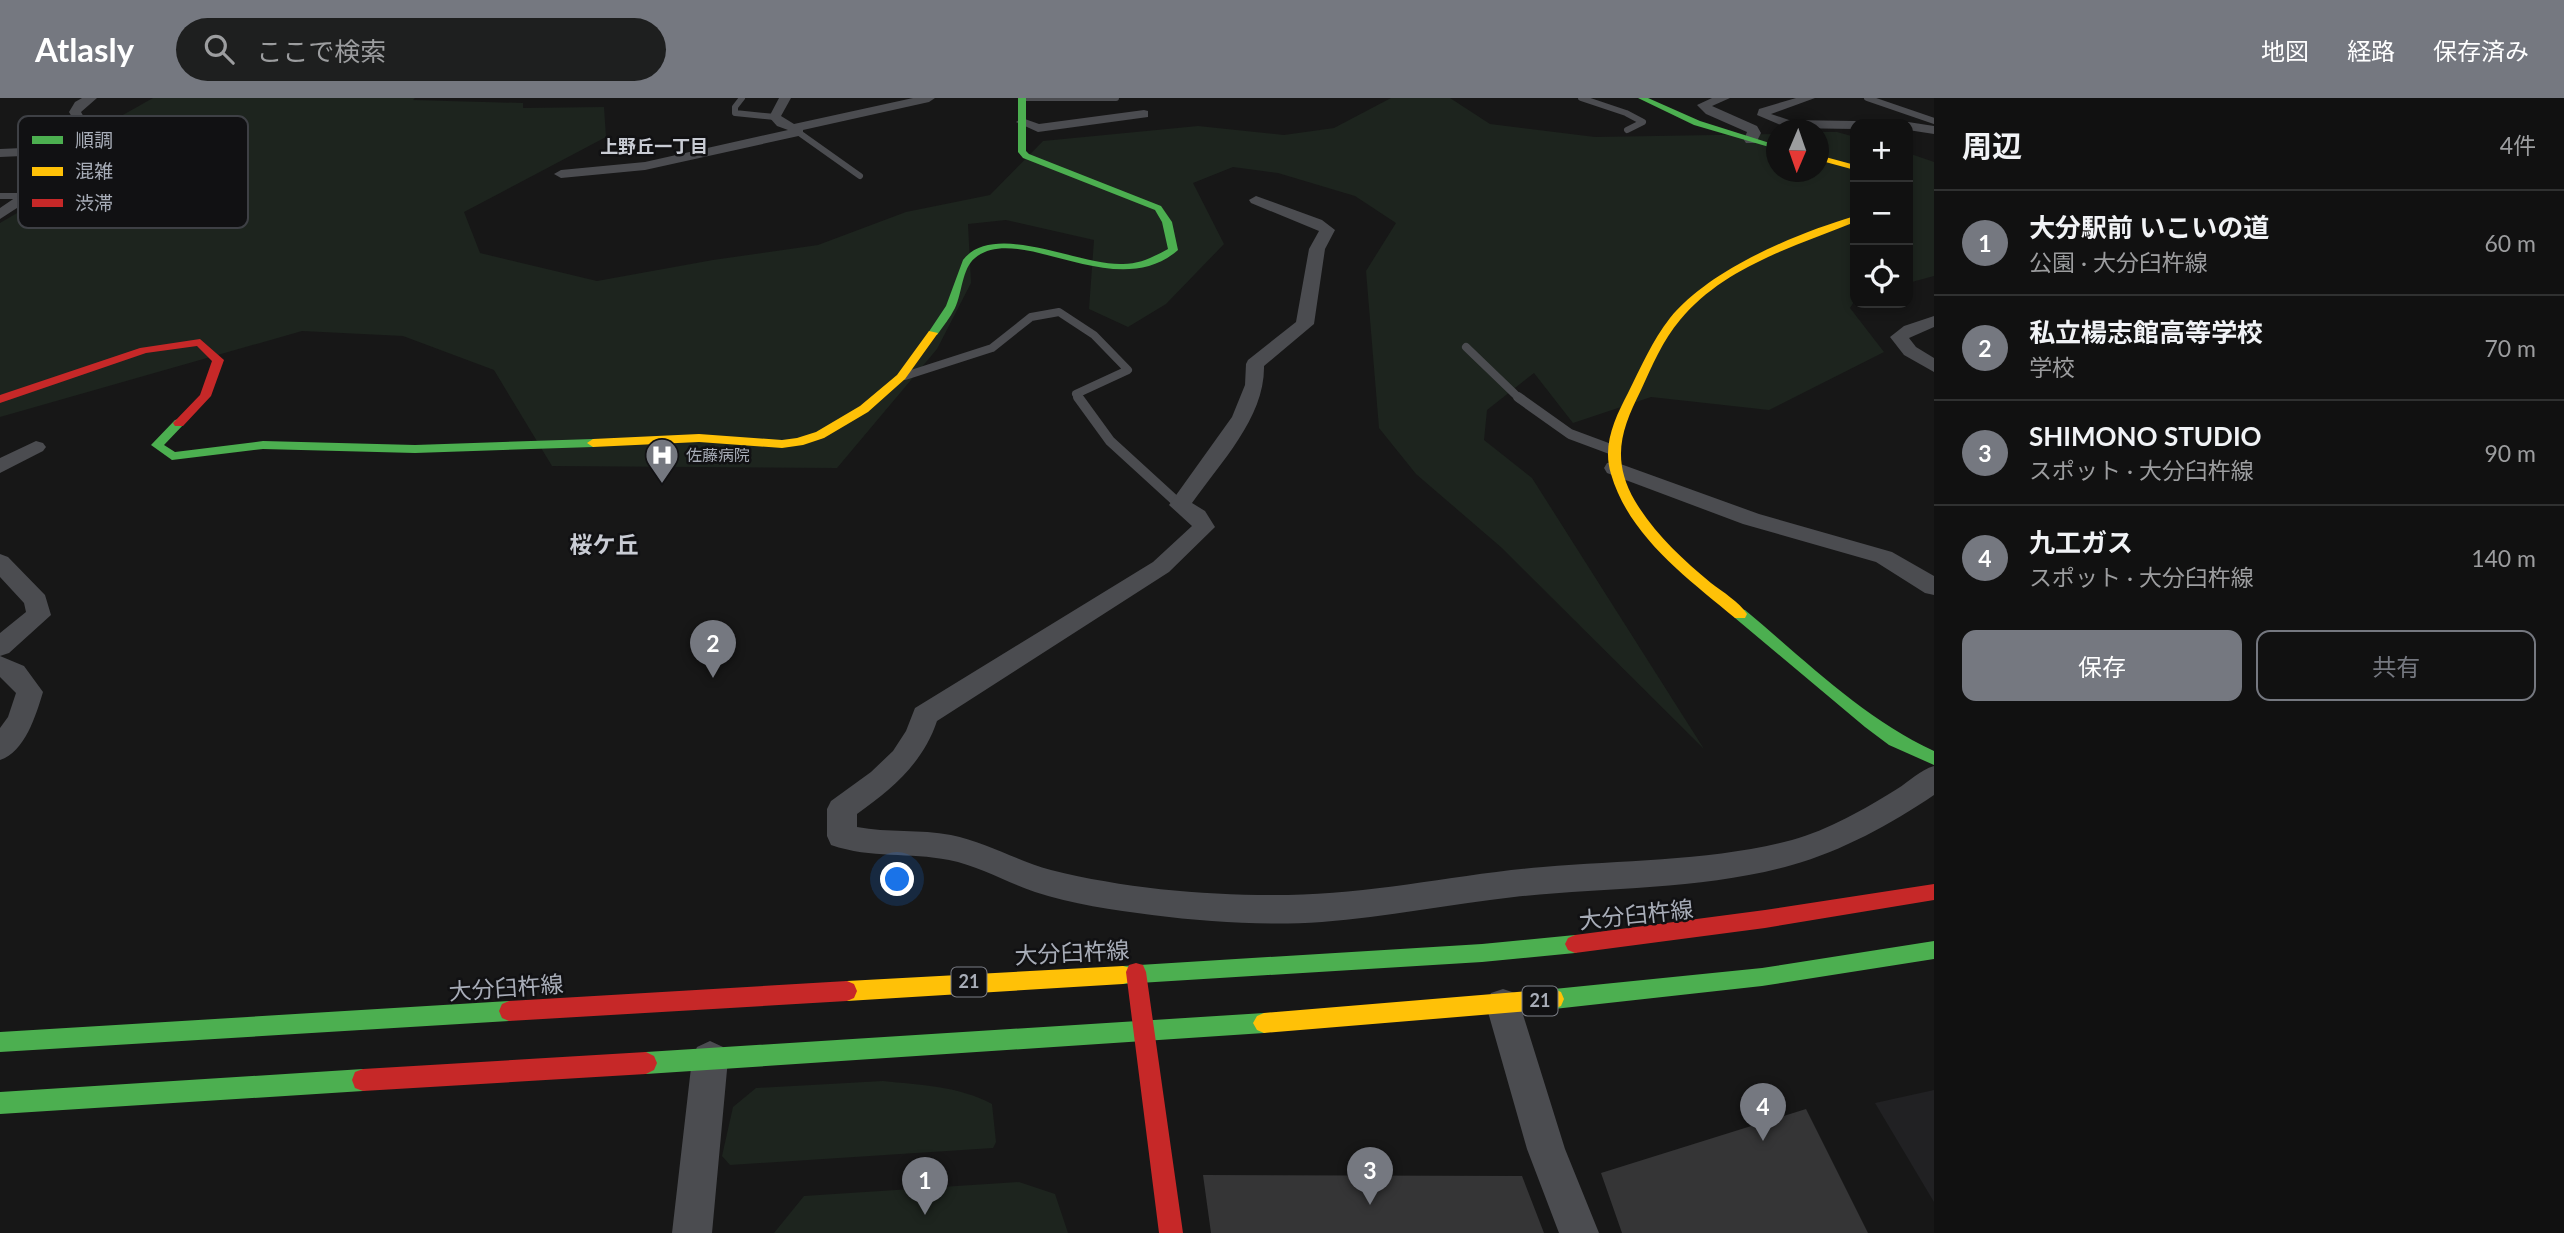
<!DOCTYPE html>
<html lang="ja">
<meta charset="utf-8">
<style>
body{margin:0;font-family:Lato,"Noto Sans JP",sans-serif;background:#1e1f1f;color:#f1f3f6}
.controls{position:absolute;right:21px;top:21px;display:grid;overflow:hidden;border-radius:14px;box-shadow:0 4px 10px #0003}
.controls button{width:63px;height:63px;display:grid;place-items:center;padding:0;border:0;border-bottom:2px solid #303131;background:#111;color:#f1f3f6;font:35px sans-serif}
.compass{position:absolute;left:1766px;top:21px;width:63px;height:63px;border-radius:50%;background:#111;box-shadow:0 4px 10px #0003;rotate:182deg}
.you{position:absolute;left:898px;top:782px;width:24px;height:24px;margin:-18px;border:5px solid #fff;border-radius:50%;background:#1a73e8;box-shadow:0 0 0 10px #1a73e833}
.badge{display:grid;place-items:center;width:46px;height:46px;border-radius:50%;background:#757880;color:#fff;font-size:23px;font-weight:700}
.pin{position:absolute;translate:-50% -58px;filter:drop-shadow(0 2px 4px #0008)}
.pin::after{content:'';position:absolute;top:37px;width:24px;height:21px;background:inherit;clip-path:polygon(0 0,100% 0,50% 100%)}
.list{margin:0;padding:0;list-style:none}
h2{display:flex;justify-content:space-between;align-items:center;height:91px;margin:0;padding:0 28px;font-size:30px}
h2 small{font-size:23px;font-weight:400;color:#9c9d9f}
.list li{display:grid;grid-template-columns:46px 1fr auto;gap:21px;align-items:center;box-sizing:border-box;height:105px;padding:0 28px;border-top:2px solid #303131}
.list b{display:block;font-size:26px;white-space:nowrap}
.list p{margin:0;font-size:23px;white-space:nowrap;color:#9c9d9f}
.list em{font-size:23px;font-style:normal;color:#9c9d9f}
.actions{display:flex;gap:14px;padding:21px 28px}
.actions a{flex:1;padding:16px 0;border:2px solid #757880;border-radius:14px;text-align:center;font-size:24px;color:#757880}
.actions .main{background:#757880;color:#fff}
.icon{flex:none;width:38px;height:38px;fill:none;stroke:currentColor;stroke-width:2;stroke-linecap:round;stroke-linejoin:round}
.map{position:relative;flex:none;width:1934px;height:1135px;overflow:hidden}
header{display:flex;align-items:center;gap:42px;box-sizing:border-box;height:98px;padding:0 35px;background:#757880;color:#fff}
header strong{font-size:33px}
nav{display:flex;gap:38px;margin-inline-start:auto;font-size:24px}
.search{width:490px;height:63px;background:#1e1f1f;display:flex;align-items:center;gap:18px;box-sizing:border-box;padding:0 24px;border-radius:38px;color:#9c9d9f;font-size:26px}
main{display:flex}
aside{flex:1;background:#111}
.map>svg:first-child{display:block}
.built{fill:#212123}
.green{fill:#1d241e}
.building{fill:#353536}
.lines{fill:none;stroke-linecap:round;stroke-linejoin:round}
.lane-far2{stroke:#4b4c50;stroke-width:6}
.lane-far1{stroke:#4b4c50;stroke-width:8}
.lane{stroke:#4b4c50;stroke-width:10}
.street{fill:#4b4c50;fill-rule:evenodd}
.fast{fill:#4caf50;fill-rule:evenodd}
.slow{fill:#ffc107;fill-rule:evenodd}
.jam{fill:#c62828;fill-rule:evenodd}
.labels{text-anchor:middle;stroke-width:5;stroke-linejoin:round;paint-order:stroke}
.far-poi-label{font-size:16px;fill:#a8adb8;stroke:#111113;text-anchor:start}
.far-neighbourhood-label{font-size:18px;font-weight:bold;fill:#c9ccd4;stroke:#111113}
.shield{fill:#111113;stroke:#7b7e86;stroke-width:2}
.shield-label{font-size:18px;font-weight:bold;fill:#a8adb8}
.quarter-label{font-size:23px;font-weight:bold;fill:#c9ccd4;stroke:#111113}
.near-street-label{font-size:23px;fill:#a8adb8;stroke:#111113}
.key{fill:#111113;stroke:#3e4045;stroke-width:2}
.key-label{font-size:19px;fill:#a8adb8}
</style>
<header>
<strong>Atlasly</strong>
<div class="search"><svg class="icon" aria-label="search" viewBox="0 0 24 24"><circle cx="10" cy="10" r="6"/><path d="M15 15l6 6"/></svg>ここで検索</div>
<nav><a>地図</a><a>経路</a><a>保存済み</a></nav>
</header>
<main>
<div class="map">
<svg width="1934" height="1135" viewBox="0 0 1934 1135">
<rect width="100%" height="100%" fill="#171717"/>
<path class="built" d="M1934,992v112l-59,-99z"/>
<path class="green" d="M153,0h262l-2,2 110,3v5l81,-1 2,30 -142,75 16,41 117,28 116,-21 105,-15 88,-33 84,-17 53,-54 155,-15 86,9 50,-7 57,-30h59l40,26 105,13 181,-3v38h42l1,-40h18l18,5v163l-5,8 34,44 -115,58 -118,-13 -78,26 -39,-50 -47,37 -3,30 48,38 172,271 -202,-201 -86,-74 -37,-46 -13,-157 30,-48 -41,-27 -77,-23 -45,-6 -40,16 31,61 -58,60 -38,23 -39,-18 5,-69 -88,-20 -38,4 3,59 -34,66 -100,119 -285,-2 -58,-96 -91,-34 -101,-5 -302,86v-194l46,-27 33,-33 -13,-16z
M1908,55l26,9v114l-26,7z
M883,983c37,4 76,5 109,23l4,38 -3,6 -263,17 -8,-9 11,-49 23,-19z
M1019,1084l36,12 13,39h-294l30,-37z"/>
<path class="building" d="M1806,1011l62,124h-246l-21,-60z
M1203,1077l319,1 22,57h-333z"/>
<g class="lines">
<path class="lane-far2" d="M742,0l-7,9v6l40,4
M1022,0h94
M1581,0l45,15 17,9 -16,8
M1867,0l67,23
M798,34l62,44
M0,98h29"/>
<path class="lane-far1" d="M1466,249l54,52
M905,278l87,-28 39,-31 28,-5 35,23 34,35 -52,24 3,5"/>
<path class="lane" d="M1078,299l32,44 70,64
M1518,299l52,37 43,16"/>
<path class="street" d="M82,0h15l-16,14 4,7 -4,11 -25,22 10,14 -12,18 -54,35v-11l44,-30 8,-12 -7,-11 -45,2v-8l45,-2 25,-22 3,-6 -4,-7 6,-10z
M779,0h12l-10,18 13,8 119,-26h22l-6,4 -126,28v5l-158,35 -84,8 -7,-4 7,-4 84,-8 143,-32 -11,-4 -8,-9z
M1712,0h18l-18,8 45,20 4,7 -5,10h-10l-2,-3 3,-8 -41,-18 -9,-9z
M1796,0h19l-44,16 18,6 66,1 6,3h-6v5l-67,-1 -31,-13 2,-6z
M1144,12l4,1v6l-110,15 -22,-10 6,-4 17,6z
M1908,24l26,4v8l-26,-4v-6h-5z
M1256,98l66,24 13,10 -10,19 -11,75 -50,42c1,51 -43,96 -72,137l13,8 10,16 -46,45 -232,149c-14,42 -45,68 -80,93v13c31,6 63,2 94,8 35,7 66,26 100,35 76,19 159,26 237,25 86,-1 170,-21 255,-28 82,-7 169,-6 249,-27 36,-10 73,-31 105,-51 13,-8 23,-19 37,-23v29c-43,29 -92,56 -142,70 -89,25 -186,22 -278,32 -64,7 -127,20 -192,25 -56,4 -114,0 -170,-7 -39,-5 -80,-11 -117,-23 -29,-10 -56,-26 -86,-32 -40,-8 -77,-1 -118,-15l-4,-9v-27l4,-8 40,-29 22,-21 13,-20 9,-23 238,-146 39,-36 -23,-21 63,-88 13,-32 1,-21 2,-4 48,-38 13,-73 10,-18 -68,-28 -2,-3z
M1934,218v11l-25,11 7,9 18,11v14l-30,-17 -14,-18 14,-11z
M36,343l7,2 3,4 -3,4 -43,22v-15z
M1615,364l144,52 133,38 42,24v19l-9,-2 -49,-31 -133,-38 -136,-51 -3,-5 3,-5z
M0,456l8,3 37,38 6,20 -42,38 -9,3 24,10 19,26c-7,23 -18,60 -43,68v-32l8,-11 8,-24 -16,-16v-44l26,-21 -2,-9 -24,-26z
M1503,891l12,4 5,12 45,144 34,84h-40l-32,-84 -41,-144 5,-12z
M710,943l13,6 5,12 -16,174h-40l20,-174 5,-12z"/>
<path class="fast" d="M1018,0h8v53l3,3 132,52 11,16 6,28c-63,55 -159,-29 -203,8 -13,10 -13,36 -20,50 -5,10 -12,18 -18,27h-8l-1,-2 18,-27 17,-46c31,-40 117,6 160,4 17,0 30,-7 45,-15l-6,-27 -7,-12 -132,-52 -5,-6z
M1638,0h10l52,23 76,24v4l-82,-24z
M179,321l6,4 -21,22 11,7 88,-11 152,4 178,-6 6,4 -6,4 -178,6 -152,-4 -91,11 -21,-15 24,-25z
M1740,511l5,1c60,50 118,108 189,141v14l-45,-20 -24,-18 -130,-109 -2,-4 2,-4z
M1575,837l7,3 3,6 -3,6 -7,3 -93,9 -359,22 -7,-2 -3,-7 3,-7 7,-2 359,-22z
M1934,843v18l-172,27 -208,23 -7,-3 -3,-7 3,-7 7,-3 208,-21z
M509,903l7,3 3,7 -3,7 -7,3 -509,31v-20z
M1264,915l7,3 4,7 -4,7 -7,3 -618,41 -8,-4 -3,-7 3,-7 8,-4z
M363,971l8,3 3,8 -3,8 -8,3 -363,23v-22z"/>
<path class="slow" d="M1818,57l37,10v5l-37,-10z
M1855,118v6c-62,25 -131,45 -175,98 -17,20 -28,46 -39,70 -20,40 -30,69 -6,111 19,32 47,58 76,82 12,9 28,19 36,31l-2,4h-10c-48,-40 -106,-82 -124,-144 -9,-29 4,-56 17,-81 13,-26 24,-52 42,-75 40,-49 125,-84 185,-102z
M929,233l9,2 -33,46 -37,33 -44,26 -21,7 -21,3 -83,-6 -106,5 -6,-4 6,-4 106,-5 83,6 15,-2 19,-6 44,-26 37,-31z
M1123,868l7,2 3,7 -3,7 -7,2 -276,17 -7,-3 -3,-7 3,-7 7,-3z
M1554,891l7,3 3,7 -3,7 -7,3 -290,24 -7,-3 -4,-7 4,-7 7,-3z"/>
<path class="jam" d="M200,241l24,21 -13,36 -28,30h-8l-2,-3 27,-28 12,-34 -15,-15 -51,7 -146,50v-8l140,-47z
M1934,786v16l-169,28 -190,25 -7,-3 -3,-6 3,-6 7,-3 190,-25z
M1136,865l7,2 3,7 37,261h-24l-33,-261 3,-7z
M847,883l7,3 3,7 -3,7 -7,3 -338,20 -7,-3 -3,-7 3,-7 7,-3z
M646,954l8,4 3,7 -3,7 -8,4 -283,17 -8,-3 -3,-8 3,-8 8,-3z"/>
</g>
<defs>
<symbol id="hospital-pin" viewBox="-11 -11 22 30"><path d="M0 17L-7.5 6A9.5 9.5 0 1 1 7.5 6Z" fill="#757880" stroke="#111113"/><path d="M-5-5h3v3.5h4V-5h3V5h-3V1.5h-4V5h-3Z" fill="#fff"/></symbol>
</defs>
<g fill-rule="evenodd">
<use href="#hospital-pin" x="643" y="338" width="38" height="52"/>
</g>
<g class="labels">
<g class="far-poi-label">
<text x="686" y="363">佐藤病院</text>
</g>
<g class="far-neighbourhood-label">
<text x="654" y="55">上野丘一丁目</text>
</g>
<g class="shield">
<rect x="951.5" y="869.5" width="35" height="29" rx="5"/>
<rect x="1522.5" y="888.5" width="35" height="29" rx="5"/>
</g>
<g class="shield-label">
<text x="969" y="890">21</text>
<text x="1540" y="909">21</text>
</g>
<g class="quarter-label">
<text x="604" y="455">桜ケ丘</text>
</g>
<g class="near-street-label">
<text transform="translate(1636 817) rotate(-6)" y="8">大分臼杵線</text>
<text transform="translate(1072 855) rotate(-3)" y="8">大分臼杵線</text>
<text transform="translate(506 890) rotate(-4)" y="8">大分臼杵線</text>
</g>
</g>
<rect x="18" y="18" width="230" height="112" rx="10" class="key"/>
<rect x="32" y="38" width="31" height="8" fill="#4caf50"/>
<rect x="32" y="69" width="31" height="9" fill="#ffc107"/>
<rect x="32" y="101" width="31" height="8" fill="#c62828"/>
<g class="key-label">
<text x="75" y="49">順調</text>
<text x="75" y="80">混雑</text>
<text x="75" y="112">渋滞</text>
</g>
</svg>
<div class="controls">
<button>+</button>
<button>−</button>
<button><svg class="icon" aria-label="locate" viewBox="0 0 24 24"><circle cx="12" cy="12" r="6"/><path d="M12 2v4M12 18v4M2 12h4M18 12h4"/></svg></button>
</div>
<svg class="compass" viewBox="-18 -18 36 36"><path d="M0-13l5 13h-10z" fill="#e53935"/><path d="M0 13l5-13h-10z" fill="#9c9d9f"/></svg>
<div class="you"></div>
<div class="pin badge" style="left:925px;top:1117px">1</div>
<div class="pin badge" style="left:713px;top:580px">2</div>
<div class="pin badge" style="left:1370px;top:1107px">3</div>
<div class="pin badge" style="left:1763px;top:1043px">4</div>
</div>
<aside>
<h2>周辺<small>4件</small></h2>
<ul class="list">
<li><span class="badge">1</span><div><b>大分駅前 いこいの道</b><p>公園 · 大分臼杵線</p></div><em>60 m</em></li>
<li><span class="badge">2</span><div><b>私立楊志館高等学校</b><p>学校</p></div><em>70 m</em></li>
<li><span class="badge">3</span><div><b>SHIMONO STUDIO</b><p>スポット · 大分臼杵線</p></div><em>90 m</em></li>
<li><span class="badge">4</span><div><b>九工ガス</b><p>スポット · 大分臼杵線</p></div><em>140 m</em></li>
</ul>
<div class="actions"><a class="main">保存</a><a>共有</a></div>
</aside>
</main>
